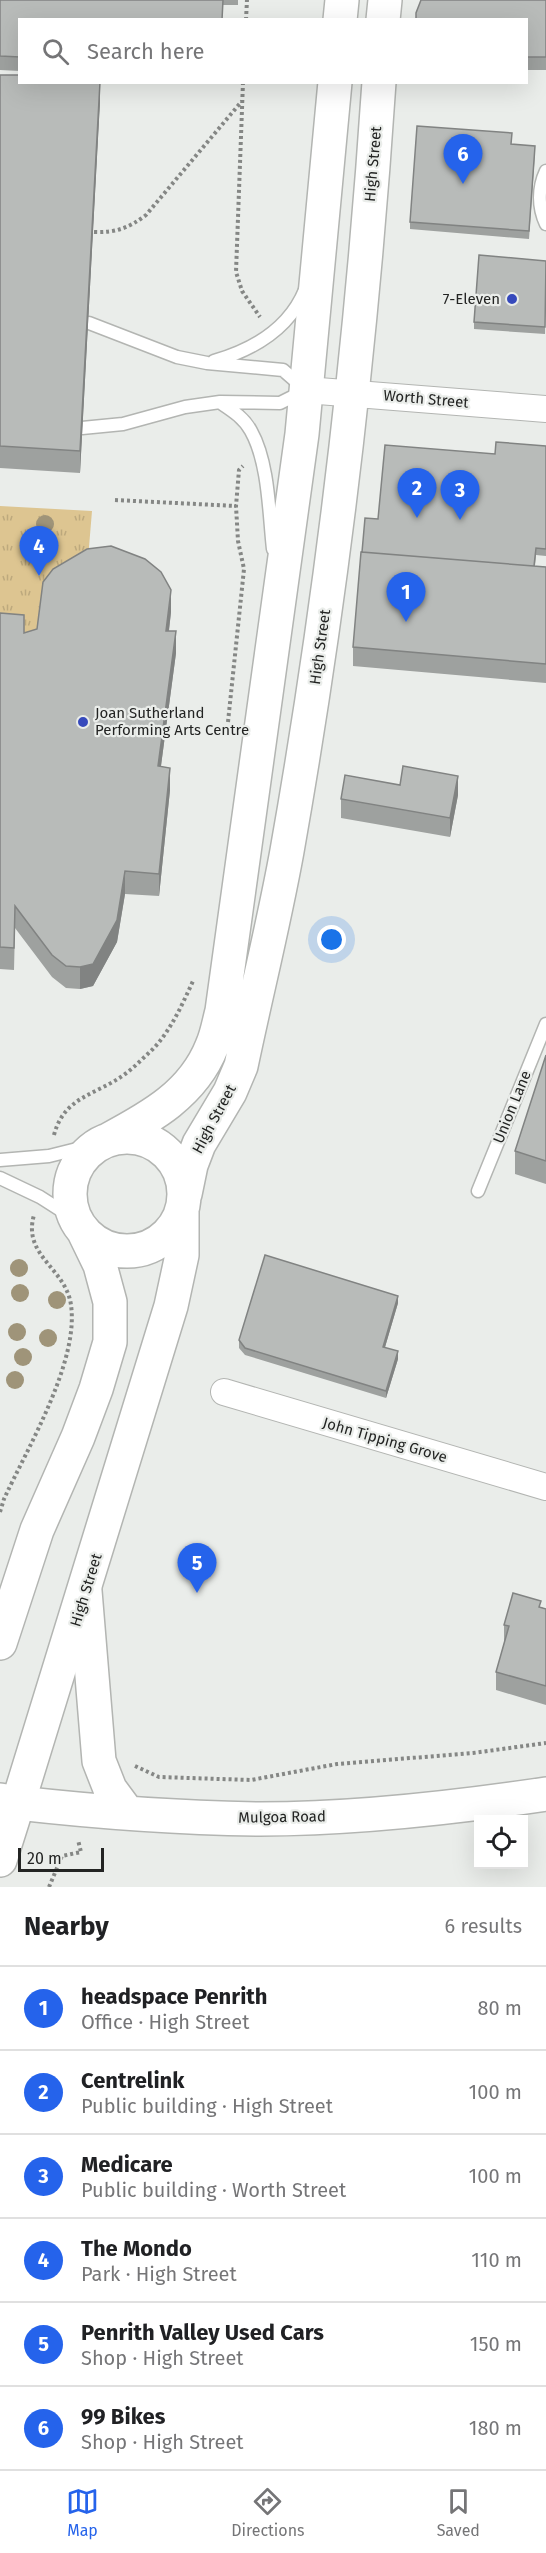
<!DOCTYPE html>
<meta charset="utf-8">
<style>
body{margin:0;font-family:"Fira Sans",sans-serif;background:#f6f6f6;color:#202124}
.controls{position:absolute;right:18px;bottom:18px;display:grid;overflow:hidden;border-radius:0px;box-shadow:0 6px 24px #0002}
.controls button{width:54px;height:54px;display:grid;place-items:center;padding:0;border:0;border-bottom:2px solid #e0e0e0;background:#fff;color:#202124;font:30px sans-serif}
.scale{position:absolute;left:18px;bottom:15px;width:86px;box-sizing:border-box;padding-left:6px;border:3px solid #232423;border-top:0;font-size:16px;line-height:21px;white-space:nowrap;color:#232423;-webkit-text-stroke:4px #eaedea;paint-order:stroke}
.you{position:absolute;left:332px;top:940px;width:21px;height:21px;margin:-15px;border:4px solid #fff;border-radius:50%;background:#1a73e8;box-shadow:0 0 0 9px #1a73e833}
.badge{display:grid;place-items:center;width:39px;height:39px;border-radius:50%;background:#2563eb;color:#fff;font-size:20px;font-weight:700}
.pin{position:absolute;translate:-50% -50px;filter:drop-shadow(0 2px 3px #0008)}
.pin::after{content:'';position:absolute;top:32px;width:21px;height:18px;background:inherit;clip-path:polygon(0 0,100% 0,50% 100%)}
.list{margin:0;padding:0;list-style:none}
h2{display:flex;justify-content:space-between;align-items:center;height:78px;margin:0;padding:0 24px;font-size:26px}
h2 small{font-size:20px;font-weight:400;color:#757577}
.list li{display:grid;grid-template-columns:39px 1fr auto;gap:18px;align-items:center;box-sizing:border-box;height:84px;padding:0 24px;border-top:2px solid #e0e0e0}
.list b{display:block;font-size:22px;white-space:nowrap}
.list p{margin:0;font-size:20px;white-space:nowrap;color:#757577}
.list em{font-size:20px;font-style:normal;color:#757577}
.icon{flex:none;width:33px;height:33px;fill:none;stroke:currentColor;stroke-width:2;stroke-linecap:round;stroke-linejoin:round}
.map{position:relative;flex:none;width:546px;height:1887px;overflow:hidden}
.search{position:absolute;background:#fff;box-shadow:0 6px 24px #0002;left:18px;right:18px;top:18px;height:66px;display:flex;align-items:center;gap:15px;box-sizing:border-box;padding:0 21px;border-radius:0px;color:#757577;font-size:22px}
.sheet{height:582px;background:#fff}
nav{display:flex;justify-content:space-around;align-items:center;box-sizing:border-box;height:84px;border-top:2px solid #e0e0e0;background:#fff;font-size:16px;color:#757577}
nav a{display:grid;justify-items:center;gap:3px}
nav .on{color:#2563eb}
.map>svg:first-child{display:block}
.park{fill:url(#park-tufts)}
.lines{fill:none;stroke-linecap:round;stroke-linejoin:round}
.service-casing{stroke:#b3b5b2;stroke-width:15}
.minor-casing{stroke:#b3b5b2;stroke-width:28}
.secondary-casing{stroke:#b3b5b2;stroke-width:36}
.primary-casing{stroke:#b3b5b2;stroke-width:36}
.trunk-casing{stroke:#b3b5b2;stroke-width:36}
.path{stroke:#858785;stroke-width:4;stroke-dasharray:3 3;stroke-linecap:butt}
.service{stroke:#fff;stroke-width:12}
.minor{stroke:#fff;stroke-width:26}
.secondary{stroke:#fff;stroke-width:33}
.primary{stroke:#fff;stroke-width:33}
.trunk{stroke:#fff;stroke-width:33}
.tree{fill:#9f9479}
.wall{fill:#9ea19f}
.shaded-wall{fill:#818382}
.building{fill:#b8bbb9;stroke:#818382;stroke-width:1.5}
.poi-dot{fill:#3649bc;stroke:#eaedea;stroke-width:2}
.labels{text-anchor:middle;stroke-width:4.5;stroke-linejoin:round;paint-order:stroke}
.street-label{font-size:15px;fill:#232423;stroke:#eaedea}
.poi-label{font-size:15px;fill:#232423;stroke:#eaedea;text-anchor:end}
</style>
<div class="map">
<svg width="546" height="1887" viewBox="0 0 546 1887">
<defs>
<pattern id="park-tufts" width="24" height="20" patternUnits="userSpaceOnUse" patternTransform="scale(1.5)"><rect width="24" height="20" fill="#ddc591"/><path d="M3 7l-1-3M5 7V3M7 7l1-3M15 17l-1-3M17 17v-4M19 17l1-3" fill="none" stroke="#bda97d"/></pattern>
</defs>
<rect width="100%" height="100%" fill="#eaedea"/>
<path class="park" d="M0,506l92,5 -5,60 -50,80 -37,-15z"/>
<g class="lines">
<defs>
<path id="service" d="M546,171c-8,17 -8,36 0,53
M214,361c38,-11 75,-32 91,-71
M221,403c12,8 23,15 30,28 18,32 18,83 22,118
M82,428l41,-4 62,-17 35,-5 60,1 26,-13 -23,-20 -76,-7 -30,-6 -88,-34
M0,1160l49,-4 52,-13
M0,1178l40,19 36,23
M478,1191l68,-167"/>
<path id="minor" d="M306,390l240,19
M224,1392l322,95"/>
<path id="secondary" d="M340,20l2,-20
M383,20l2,-20
M70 1194a57 57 0 1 1 114 0a57 57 0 1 1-114 0Z
M108,1140c43,-23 85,-46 104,-94 5,-11 7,-24 10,-35l80,-577 33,-352
M185,1194l6,-29 8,-21 31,-52 11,-26c15,-72 33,-143 46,-215 45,-254 75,-511 92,-769
M0,1643l37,-113 41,-93 18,-48 14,-47v-40l-10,-37 -16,-33
M18,1803l153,-497 11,-51v-43"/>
<path id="primary" d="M85,1591l14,170 11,28 17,23
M18,1803c80,9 161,15 242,16 95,0 192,-11 286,-25"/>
<path id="trunk" d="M0,1800l18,3 -18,57"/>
</defs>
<use href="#service" class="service-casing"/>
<use href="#minor" class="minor-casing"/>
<use href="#secondary" class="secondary-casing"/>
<use href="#primary" class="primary-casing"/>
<use href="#trunk" class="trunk-casing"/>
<path class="path" d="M246,20l1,-20
M243,82l-7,190 6,19 18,26
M94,232c21,1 35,-4 52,-17l96,-114
M115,500l121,6
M228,722l16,-153 -6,-28 -2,-35 3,-36 4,-4
M54,1135c10,-39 43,-40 71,-61 10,-7 19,-17 28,-25 18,-19 29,-44 40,-68
M0,1512l4,-13c24,-52 75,-137 67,-194 -5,-37 -49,-49 -37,-90
M135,1766l24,11 92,3 86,-16 136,-11 73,-10
M49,1887l13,-31 19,-4 -3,-12"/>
<use href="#service" class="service"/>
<use href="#minor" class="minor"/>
<use href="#secondary" class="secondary"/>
<use href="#primary" class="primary"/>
<use href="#trunk" class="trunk"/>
</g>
<g class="tree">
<circle cx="45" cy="524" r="9"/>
<circle cx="19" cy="1268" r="9"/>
<circle cx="20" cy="1293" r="9"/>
<circle cx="57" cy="1300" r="9"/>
<circle cx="17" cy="1332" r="9"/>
<circle cx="48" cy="1338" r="9"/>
<circle cx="23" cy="1357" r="9"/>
<circle cx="15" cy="1380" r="9"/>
</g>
<path class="wall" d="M0,0h238v5h-15l-203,15v51l-20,-1z
M546,0v70h-20v-50z
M0,75l100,26 -20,372 -80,-5z
M512,144l23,9 -6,86 -119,-10v-7z
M546,261l-1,73 -71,-5v-7z
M546,446v110l-10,-1 -1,11 11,1v116l-193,-17v-19l9,-95 16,-33 117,-65z
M171,612l-2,19 7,22 -15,113 9,24 -11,106 -34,-2 -8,48 -24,44 -13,3 -14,-1 -14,-11 -37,-49 -1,42 -14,-1v-356l24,20z
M458,795l-8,42 -109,-19v-19z
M546,1055v129l-31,-10v-23z
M398,1303l-13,44 13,12 -12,39 -141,-43 -6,-7v-8z
M541,1607l5,2v96l-50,-15v-18l8,-29v-18z"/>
<path class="shaded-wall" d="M100,82v19l-20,372v-22z
M171,590v22l-5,42v-23z
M176,631v22l-18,135v-22z
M170,768v22l-11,106v-22z
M458,776v19l-8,42v-19z
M125,871v23l-8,48 -24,44 -13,3v-22z
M398,1296v7l-15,51v-7z
M398,1351v8l-12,39v-7z"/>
<path class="building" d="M0,0h223l-1,20h-202v37l-20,-1z
M421,0h125v57h-20v-37h-110v-7z
M0,75h20v7h80l-20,369 -80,-5z
M417,126l95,7 -1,11 24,2 -6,85 -119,-9z
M479,255l67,6 -1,66 -71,-5z
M496,442l50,4v103l-10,-1 -2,18 -172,-14 3,-34 13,1 7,-74 110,9z
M111,546l34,13 16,13 10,18 -5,41h10l-18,135 12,2 -11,106 -34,-3 -8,49 -24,44 -13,3 -14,-1 -14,-11 -37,-49 -1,42 -14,-1v-334l24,2v18l13,-4 6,-47 10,-13 34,-20z
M361,552l185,15v97l-193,-17z
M403,766l55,10 -8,42 -109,-19 4,-24 55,10z
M546,1055v106l-31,-10z
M265,1255l133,41 -15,51 15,4 -12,40 -141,-43 -6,-8z
M513,1593l28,8 -2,6 7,2v77l-50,-14 13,-46 -5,-1z"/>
<g class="poi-dot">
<circle cx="512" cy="299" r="6"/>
<circle cx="83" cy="722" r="6"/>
</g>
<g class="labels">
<g class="street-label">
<text transform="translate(373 164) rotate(-85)" y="5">High Street</text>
<text transform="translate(426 399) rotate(5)" y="5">Worth Street</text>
<text transform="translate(320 647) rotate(-82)" y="5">High Street</text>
<text transform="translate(512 1107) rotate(-68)" y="5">Union Lane</text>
<text transform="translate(214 1119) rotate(-62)" y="5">High Street</text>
<text transform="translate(385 1440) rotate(16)" y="5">John Tipping Grove</text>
<text transform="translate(86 1590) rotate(-73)" y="5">High Street</text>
<text transform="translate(282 1817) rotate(-1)" y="5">Mulgoa Road</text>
</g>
<g class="poi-label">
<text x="500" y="304">7-Eleven</text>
<text x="95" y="718" text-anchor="start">Joan Sutherland<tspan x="95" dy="17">Performing Arts Centre</tspan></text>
</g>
</g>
</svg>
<div class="controls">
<button><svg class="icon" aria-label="locate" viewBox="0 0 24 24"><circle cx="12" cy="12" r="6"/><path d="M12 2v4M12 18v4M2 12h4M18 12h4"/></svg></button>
</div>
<div class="scale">20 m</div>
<div class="you"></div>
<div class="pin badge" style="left:406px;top:622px">1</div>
<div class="pin badge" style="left:417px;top:518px">2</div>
<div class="pin badge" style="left:460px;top:520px">3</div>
<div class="pin badge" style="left:39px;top:576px">4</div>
<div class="pin badge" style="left:197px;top:1593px">5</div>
<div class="pin badge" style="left:463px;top:184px">6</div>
<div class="search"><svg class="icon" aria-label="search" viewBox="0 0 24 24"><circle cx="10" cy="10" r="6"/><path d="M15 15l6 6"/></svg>Search here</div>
</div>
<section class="sheet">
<h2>Nearby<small>6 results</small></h2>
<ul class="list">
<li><span class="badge">1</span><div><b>headspace Penrith</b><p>Office · High Street</p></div><em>80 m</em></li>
<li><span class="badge">2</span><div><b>Centrelink</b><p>Public building · High Street</p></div><em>100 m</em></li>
<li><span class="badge">3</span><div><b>Medicare</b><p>Public building · Worth Street</p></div><em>100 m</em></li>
<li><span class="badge">4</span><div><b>The Mondo</b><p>Park · High Street</p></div><em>110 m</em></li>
<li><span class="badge">5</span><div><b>Penrith Valley Used Cars</b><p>Shop · High Street</p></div><em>150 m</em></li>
<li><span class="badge">6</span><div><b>99 Bikes</b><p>Shop · High Street</p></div><em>180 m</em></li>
</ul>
</section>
<nav>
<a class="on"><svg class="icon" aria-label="map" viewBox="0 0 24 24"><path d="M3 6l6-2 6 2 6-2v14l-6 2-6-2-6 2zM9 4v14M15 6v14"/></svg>Map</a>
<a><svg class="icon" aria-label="directions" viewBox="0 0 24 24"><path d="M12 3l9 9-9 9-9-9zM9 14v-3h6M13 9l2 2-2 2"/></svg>Directions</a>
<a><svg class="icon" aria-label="saved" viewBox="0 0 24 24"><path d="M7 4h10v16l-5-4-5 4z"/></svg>Saved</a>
</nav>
